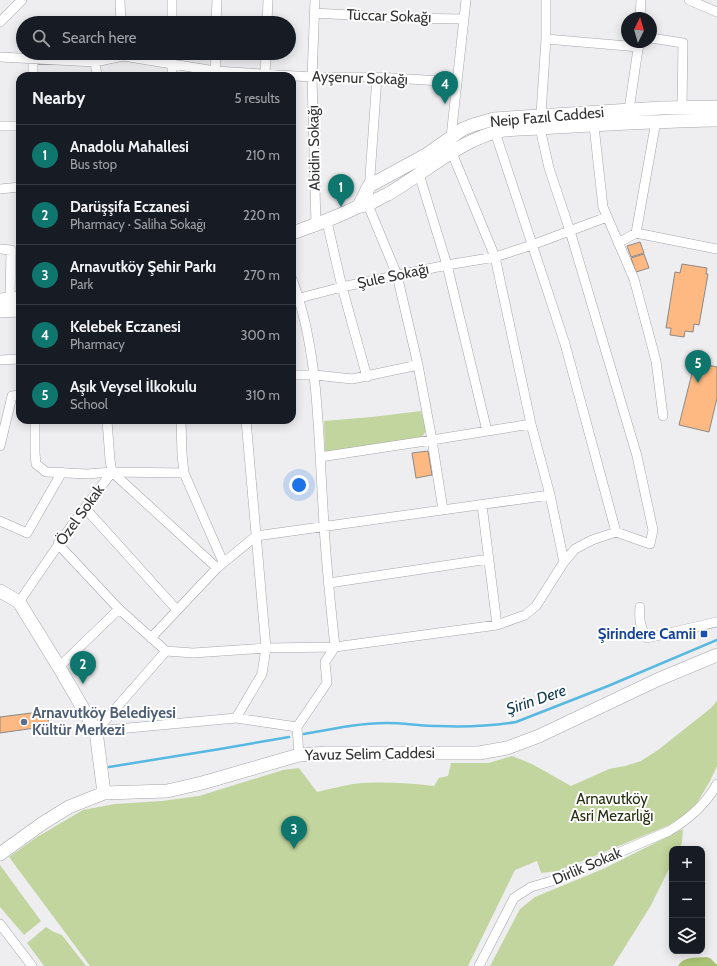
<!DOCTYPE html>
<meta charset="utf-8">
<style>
body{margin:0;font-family:Cabin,sans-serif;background:#20242c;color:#f1f3f6}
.controls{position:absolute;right:12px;bottom:12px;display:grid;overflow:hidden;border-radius:8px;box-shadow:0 2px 10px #0003}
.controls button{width:36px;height:36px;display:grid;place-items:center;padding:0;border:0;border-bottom:1px solid #363941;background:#171b24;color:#f1f3f6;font:20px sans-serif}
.compass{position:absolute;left:621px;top:12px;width:36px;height:36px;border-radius:50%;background:#171b24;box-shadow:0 2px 10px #0003;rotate:5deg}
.you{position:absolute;left:299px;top:485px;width:14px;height:14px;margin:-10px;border:3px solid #fff;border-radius:50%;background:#1a73e8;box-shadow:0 0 0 6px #1a73e833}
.badge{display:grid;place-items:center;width:26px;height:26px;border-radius:50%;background:#0f766e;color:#fff;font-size:13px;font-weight:700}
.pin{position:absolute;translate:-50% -33px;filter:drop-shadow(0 1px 2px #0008)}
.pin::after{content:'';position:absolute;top:21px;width:14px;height:12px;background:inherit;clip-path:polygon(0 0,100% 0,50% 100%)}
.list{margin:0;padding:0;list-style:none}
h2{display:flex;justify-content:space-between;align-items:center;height:52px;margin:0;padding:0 16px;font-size:17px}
h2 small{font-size:13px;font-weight:400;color:#9ea1a6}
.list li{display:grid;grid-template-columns:26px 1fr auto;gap:12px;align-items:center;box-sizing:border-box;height:60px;padding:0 16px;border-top:1px solid #363941}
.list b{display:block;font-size:15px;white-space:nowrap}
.list p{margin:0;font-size:13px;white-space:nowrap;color:#9ea1a6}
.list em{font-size:13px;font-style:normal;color:#9ea1a6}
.icon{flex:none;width:22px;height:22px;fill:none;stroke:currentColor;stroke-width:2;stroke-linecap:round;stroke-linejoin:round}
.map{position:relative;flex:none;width:717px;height:966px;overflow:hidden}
.search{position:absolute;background:#171b24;box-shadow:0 2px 10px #0003;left:16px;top:16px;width:280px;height:44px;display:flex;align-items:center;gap:10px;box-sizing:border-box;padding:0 14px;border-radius:22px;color:#9ea1a6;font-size:15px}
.panel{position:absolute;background:#171b24;box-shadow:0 2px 10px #0003;left:16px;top:72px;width:280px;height:352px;border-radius:12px}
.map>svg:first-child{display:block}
.green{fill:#c2d59e}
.forest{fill:#a8c172}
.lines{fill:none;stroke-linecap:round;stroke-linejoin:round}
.stream{stroke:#57b8e1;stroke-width:2.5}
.building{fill:#feb882;stroke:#8b8987}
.street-casing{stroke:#a5a6a8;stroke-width:10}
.secondary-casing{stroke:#a5a6a8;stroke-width:14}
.street{stroke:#fff;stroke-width:9}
.secondary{stroke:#fff;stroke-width:13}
.transit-dot{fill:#1a4fb4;stroke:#fff;stroke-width:1.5}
.service-dot{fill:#5c6f8a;stroke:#fff;stroke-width:1.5}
.labels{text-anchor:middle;stroke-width:4;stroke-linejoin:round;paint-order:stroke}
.street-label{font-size:15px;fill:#333334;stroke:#fff}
.transit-label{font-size:15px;font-weight:bold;fill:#164399;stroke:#fff;text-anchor:end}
.service-label{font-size:15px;font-weight:bold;fill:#4e5e75;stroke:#fff;text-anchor:start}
.park-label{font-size:15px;fill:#252f0d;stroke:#fff}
.water-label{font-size:16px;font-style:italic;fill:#133e4f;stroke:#fff}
</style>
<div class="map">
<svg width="717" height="966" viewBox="0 0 717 966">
<rect width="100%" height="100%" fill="#eeeef1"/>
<path class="green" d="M421,411l5,20 -4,6 -97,15 -1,-31 48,-4z
M717,701v65l-7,15 -13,22 -14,13 -16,10 -109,45 -17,2 -4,-12 -22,9 -47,96h-378l-81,-109 28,-20 46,-27 32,-6 47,-3 37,-5 84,-26 16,-2 18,24c12,-3 24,-6 36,-8 27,-3 54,-1 81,2l5,-8 9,-2 3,-13h38l23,-7 20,8 39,22 38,-17 16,-3 16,-5 17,-11 53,-42z
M683,829l-1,14 -3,6h-7v14l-22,44 -37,59h-123l30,-57 15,-12 68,-28z
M0,865l41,56 -17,14 -24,-28z
M46,927l8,5 8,3 24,31h-42l-17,-23z"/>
<path class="forest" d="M706,957l4,1 6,6h1v2h-39c6,-10 17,-8 28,-9z"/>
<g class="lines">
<path class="stream" d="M304,734c27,-5 55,-11 83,-11 17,0 34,3 52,3 25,1 52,0 77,-4l92,-36 109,-46
M109,767l111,-18 69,-12"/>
</g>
<path class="building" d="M640,242l4,11 -13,4 -4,-11z
M644,254l5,14 -13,4 -5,-14z
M682,264l25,4 -1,6h2l-9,51 -5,-1 -1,8 -8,-1 -1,6 -14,-2 1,-7h-5l9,-56 5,1z
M699,363l18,4v31l-8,34 -30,-7 14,-56 4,1z
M428,451l4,24 -16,3 -4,-25z
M47,711l2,15 -49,7v-16z"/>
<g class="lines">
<defs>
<path id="street" d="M120,0l1,23
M172,0v23
M315,0l-3,77 4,148
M466,0l-15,137 1,16 43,104 36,167 19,71 14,67
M689,0l28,12
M314,13l89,5 61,1
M640,18l1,-18
M0,22l22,-22
M216,23l1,-23
M267,23l1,-23
M651,38l32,5 -1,64
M546,39l93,8
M123,53v3l92,15 97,6h65l79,5
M0,57l95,5 28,-6
M95,62l2,14
M33,76v-17
M172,76v-23
M215,76l1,-23
M265,76l1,-23
M377,77l-9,128 29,70 21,90 14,75 11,70
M629,110l10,-68
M0,126h20
M594,126l9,81 31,72 22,82 7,55
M495,132l70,212 51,188
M419,174l28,91 40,166
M0,189l20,-2
M327,222l15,65 25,90
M636,233l20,-112
M618,243l18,-10 81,16
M0,249l11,1 -1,50
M292,279c27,72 26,152 31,228 2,47 7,93 12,140l-10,15 2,21 -30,44 2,28
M292,300l50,-13 105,-22 48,-8 37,-12 75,-28
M0,360l20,-1
M292,375h23l37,4 66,-14
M35,420v33l1,11 10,8 41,2 25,-2 72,1
M181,420l1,34 2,19 39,89
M0,446l12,-50 8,-1
M320,457l112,-17 99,-16
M112,472l105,96
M482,505l15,120
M85,508l92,102
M0,521l27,12 35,-61
M58,544l61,65 47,42 27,2 73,-5 69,-1 162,-22 28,-10 11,-9 28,-44 11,-13 17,-9 24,-8 34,12 3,-14 -16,-74 -67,-225 -21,-63 -9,-40 6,-89v-39
M329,583l160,-24
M19,602l53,-77 40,-53 -2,-12 -3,-40
M640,607c-1,12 0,21 7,31l70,-16
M151,638l66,-70 39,-32 294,-41
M59,667l60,-58
M236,718l26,-44 4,-26 -20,-228
M96,731l140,-13 61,9
M96,731l70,-80
M0,924l32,42
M479,966l35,-68 17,-11 21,-6 117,-50c20,-12 37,-27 48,-47"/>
<path id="secondary" d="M359,206l10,-20 57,-31 37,-26 10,-4 21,-6 167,-11 56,-1
M292,233c23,-8 44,-15 65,-26 4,-2 8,-1 12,-3 6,-3 12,-7 19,-10 38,-22 72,-55 116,-64 71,-4 142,-9 213,-10
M0,300l20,-2
M0,311l20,-1
M0,591l19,11 40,65 37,64 8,62
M0,854l43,-31 26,-16 35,-14 63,-2 35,-8 97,-28 28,-2h152l28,-5 32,-12 118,-56 60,-25"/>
</defs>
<use href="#street" class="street-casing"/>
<use href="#secondary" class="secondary-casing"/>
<use href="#street" class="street"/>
<use href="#secondary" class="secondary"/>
</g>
<rect class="transit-dot" x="700" y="630" width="8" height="8" rx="2"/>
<circle class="service-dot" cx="24" cy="722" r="4"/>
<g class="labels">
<g class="street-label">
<text transform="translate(389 16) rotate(2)" y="5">Tüccar Sokağı</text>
<text transform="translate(360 78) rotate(2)" y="5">Ayşenur Sokağı</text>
<text transform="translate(547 117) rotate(-5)" y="5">Neip Fazıl Caddesi</text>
<text transform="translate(314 148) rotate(-91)" y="5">Abidin Sokağı</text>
<text transform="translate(393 276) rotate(-12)" y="5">Şule Sokağı</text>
<text transform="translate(80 515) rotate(-54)" y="5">Özel Sokak</text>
<text transform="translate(370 754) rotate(-1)" y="5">Yavuz Selim Caddesi</text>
<text transform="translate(587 866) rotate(-23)" y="5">Dirlik Sokak</text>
</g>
<g class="transit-label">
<text x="696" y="639">Şirindere Camii</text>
</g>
<g class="service-label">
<text x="32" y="718">Arnavutköy Belediyesi<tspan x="32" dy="17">Kültür Merkezi</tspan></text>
</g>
<g class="park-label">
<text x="612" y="804">Arnavutköy<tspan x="612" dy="17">Asri Mezarlığı</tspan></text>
</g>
<g class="water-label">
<text transform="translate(536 699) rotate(-19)" y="6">Şirin Dere</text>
</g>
</g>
</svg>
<div class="controls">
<button>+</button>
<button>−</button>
<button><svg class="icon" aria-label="layers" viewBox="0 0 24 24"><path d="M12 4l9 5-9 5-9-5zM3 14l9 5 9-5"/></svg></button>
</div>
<svg class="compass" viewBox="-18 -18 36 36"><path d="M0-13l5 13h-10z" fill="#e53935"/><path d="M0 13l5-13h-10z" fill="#9ea1a6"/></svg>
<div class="you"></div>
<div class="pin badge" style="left:341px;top:207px">1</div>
<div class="pin badge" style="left:83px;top:684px">2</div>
<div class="pin badge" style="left:294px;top:849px">3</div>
<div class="pin badge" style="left:445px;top:104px">4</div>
<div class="pin badge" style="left:698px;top:383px">5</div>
<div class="search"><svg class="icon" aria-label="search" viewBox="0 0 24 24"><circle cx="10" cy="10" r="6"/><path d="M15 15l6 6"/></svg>Search here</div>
<section class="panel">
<h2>Nearby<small>5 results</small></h2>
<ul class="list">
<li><span class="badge">1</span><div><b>Anadolu Mahallesi</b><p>Bus stop</p></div><em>210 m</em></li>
<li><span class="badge">2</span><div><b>Darüşşifa Eczanesi</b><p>Pharmacy · Saliha Sokağı</p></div><em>220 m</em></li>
<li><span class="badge">3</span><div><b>Arnavutköy Şehir Parkı</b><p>Park</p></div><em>270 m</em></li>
<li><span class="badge">4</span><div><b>Kelebek Eczanesi</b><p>Pharmacy</p></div><em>300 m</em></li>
<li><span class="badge">5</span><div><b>Aşık Veysel İlkokulu</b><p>School</p></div><em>310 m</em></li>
</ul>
</section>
</div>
